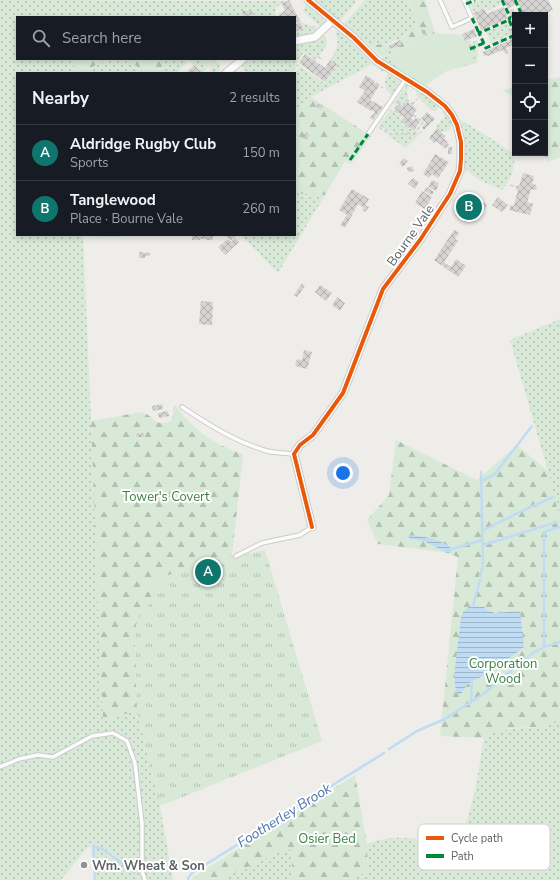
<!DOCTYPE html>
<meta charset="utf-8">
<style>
body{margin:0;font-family:"Nunito Sans",sans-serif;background:#242831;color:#f1f3f6}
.controls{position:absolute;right:12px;top:12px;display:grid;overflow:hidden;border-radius:0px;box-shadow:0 2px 6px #0003}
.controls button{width:36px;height:36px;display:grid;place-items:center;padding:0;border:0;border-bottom:1px solid #363941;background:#171b24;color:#f1f3f6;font:20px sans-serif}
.you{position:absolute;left:343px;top:473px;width:14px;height:14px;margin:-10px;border:3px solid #fff;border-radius:50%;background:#1a73e8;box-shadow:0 0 0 6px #1a73e833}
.badge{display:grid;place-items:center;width:26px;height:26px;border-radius:50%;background:#0f766e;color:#fff;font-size:13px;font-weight:700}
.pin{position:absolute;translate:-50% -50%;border:2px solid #fff;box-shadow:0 1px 4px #0006}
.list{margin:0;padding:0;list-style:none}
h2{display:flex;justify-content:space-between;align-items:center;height:52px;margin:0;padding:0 16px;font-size:17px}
h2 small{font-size:13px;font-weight:400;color:#9ea1a6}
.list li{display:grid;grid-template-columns:26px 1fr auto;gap:12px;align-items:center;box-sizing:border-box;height:56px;padding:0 16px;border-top:1px solid #363941}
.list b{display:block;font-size:15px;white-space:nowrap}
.list p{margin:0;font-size:13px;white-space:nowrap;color:#9ea1a6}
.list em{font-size:13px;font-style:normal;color:#9ea1a6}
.icon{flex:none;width:22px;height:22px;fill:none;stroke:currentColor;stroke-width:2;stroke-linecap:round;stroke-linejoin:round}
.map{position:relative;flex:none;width:560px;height:880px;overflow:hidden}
.search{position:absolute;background:#171b24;box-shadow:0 2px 6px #0003;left:16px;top:16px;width:280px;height:44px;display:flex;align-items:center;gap:10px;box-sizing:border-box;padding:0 14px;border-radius:0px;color:#9ea1a6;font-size:15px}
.panel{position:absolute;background:#171b24;box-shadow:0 2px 6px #0003;left:16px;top:72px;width:280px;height:164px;border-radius:0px}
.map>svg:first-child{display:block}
.grass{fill:url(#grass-dots)}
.forest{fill:url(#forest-firs)}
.park{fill:url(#park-tufts)}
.pitch{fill:#d8e9d7}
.water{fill:url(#water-rules)}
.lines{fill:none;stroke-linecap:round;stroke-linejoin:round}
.stream{stroke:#c0dcf5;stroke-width:2.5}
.building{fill:url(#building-cross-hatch)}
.lane-casing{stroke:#cbcbcb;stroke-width:5.5}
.street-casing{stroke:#cbcbcb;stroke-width:9}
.path{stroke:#cacecb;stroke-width:1.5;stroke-dasharray:4 2;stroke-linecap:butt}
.lane{stroke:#fcfcfc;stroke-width:3.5}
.street{stroke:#fcfcfc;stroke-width:7}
.quiet{stroke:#00873e;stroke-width:3;stroke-dasharray:6 3;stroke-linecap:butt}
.cycleway-casing{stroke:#fff;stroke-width:6}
.cycleway{stroke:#e8590c;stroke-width:4}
.poi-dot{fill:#919394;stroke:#fff;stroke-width:1.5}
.labels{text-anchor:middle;stroke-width:4;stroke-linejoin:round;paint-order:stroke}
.street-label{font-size:13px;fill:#5f6266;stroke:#fff}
.park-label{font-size:13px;fill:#3b8142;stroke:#fff}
.poi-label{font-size:13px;font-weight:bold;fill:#5f6266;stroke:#fff;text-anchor:start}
.water-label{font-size:14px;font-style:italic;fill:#4a74ac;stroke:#fff}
.key{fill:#fff;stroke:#cfd0d1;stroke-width:1}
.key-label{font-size:11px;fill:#5f6266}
</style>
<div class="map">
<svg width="560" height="880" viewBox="0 0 560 880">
<defs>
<pattern id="grass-dots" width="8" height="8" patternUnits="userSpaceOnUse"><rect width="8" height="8" fill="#d8e9d7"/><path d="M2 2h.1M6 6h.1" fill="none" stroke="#b2c0b2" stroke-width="1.8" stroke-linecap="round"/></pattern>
<pattern id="forest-firs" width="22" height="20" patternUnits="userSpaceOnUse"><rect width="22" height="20" fill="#d8e9d7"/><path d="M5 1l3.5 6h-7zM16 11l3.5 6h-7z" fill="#b2c0b2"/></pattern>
<pattern id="park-tufts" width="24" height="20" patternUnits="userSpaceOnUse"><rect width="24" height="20" fill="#d8e9d7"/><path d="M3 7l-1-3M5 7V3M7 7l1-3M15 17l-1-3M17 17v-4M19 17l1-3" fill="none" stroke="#b2c0b2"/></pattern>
<pattern id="water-rules" width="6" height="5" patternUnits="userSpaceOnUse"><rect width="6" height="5" fill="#c0dcf5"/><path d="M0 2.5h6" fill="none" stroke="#9fb6ca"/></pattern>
<pattern id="building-cross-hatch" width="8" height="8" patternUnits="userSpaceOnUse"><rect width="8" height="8" fill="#d5d4d2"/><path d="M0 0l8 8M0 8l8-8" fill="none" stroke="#b0afae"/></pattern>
</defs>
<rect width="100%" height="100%" fill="#eeede9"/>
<path class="grass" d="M0,0l288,1 -12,6 -1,5 2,5h-260v42h57v14h-57v162h107l-5,2 -36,-1 8,185 12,301 34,-12 23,96 13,74h-77l-3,-35 -8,5 -24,30h-61z
M312,0h44l-3,6 -13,15z
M365,0h43l1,6 4,6 5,16 -11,5 -5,6 -7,1 -8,5c-4,-2 -13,-1 -17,1l-26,-22z
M479,0h21l1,3 -1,2 -13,6 -2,-4 -11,5 -4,-8z
M306,4l19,17 1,2 -5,4 -18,-16z
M300,22l16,5 2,6 -23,6v-7l8,-4z
M504,24l4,1 4,8 -21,10 -5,-11z
M337,31l8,5 28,28 11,6 -1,2 -11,-8 -61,33 -16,16v-40h-1l6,-7 24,17 13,-18 -7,-5c7,-9 10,-18 5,-28z
M327,32l-3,3c6,9 0,14 -5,21l-3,-1 -3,4 -9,-7 -8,11 3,2 -8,8h-44l-7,-9 6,-5h49v-16l22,-4z
M470,40l1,3 7,-3 -1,23 -27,7 -7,3 -18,13h-2l-26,-14 -17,-14 8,-3 3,1 32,29 21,-13 30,-11 -8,-20z
M162,59h53l3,4 1,-1 2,7 -8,4 -5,-6 -6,6 -13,-13 -12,13h-11z
M123,60l8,2 15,11h-55c0,-14 22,-12 32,-13z
M388,73l12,6 1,2 -9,14 -6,-6 -1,-10z
M408,83l2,1 -3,7 1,7 -5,7 -4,-3 -3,3 -3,-1z
M417,90h2l18,13 1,5 -2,3 -5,-1 -15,-15v-2z
M391,109l10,7 -1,4 7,5 -1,1 3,3 2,-1 3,2 4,-4 -4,6 -18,1 -3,-1 -3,1 -11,-8z
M445,110l9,14 -5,6 -7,2 -6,-5 9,-11 -3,-4z
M461,120l26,16 27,18c2,11 -4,29 -12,36l-23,-10 -15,-12 2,-27z
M421,130l2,1 -17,17 -18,-13 30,-2z
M295,193l30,2 -47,78 -37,-38h54z
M560,319v201l-12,-49 -38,-131z
M560,721v159h-211l19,-9 -1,-27c30,-13 62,-3 93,3l15,-56 9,-53c20,-13 36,-8 58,-11 6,-1 12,-4 18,-6z
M290,848l4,32h-74l48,-23z"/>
<path class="forest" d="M408,0h17l10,33 -53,24 -12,-11 1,-1 14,-1 4,5 12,-4 -1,-5 5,-3 3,-5 8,-2 2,-2c0,-1 -4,-15 -4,-16 -3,-5 -5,-6 -6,-12z
M74,59h88l4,14c-6,0 -13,1 -19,0 -5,-1 -10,-8 -16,-10 -9,-5 -41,-4 -40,10h-17z
M201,59h11l4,5 -6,5z
M560,77v80l-12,5 -5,-9h2v-73z
M515,87v15l-3,-6 -10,-6z
M311,97l60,39 -20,28 -6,-3 -20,34 -30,-2v-80z
M175,405c18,24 39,40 68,49l-11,102 -53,13 -1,3 -20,7 -3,5v14l-20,22 2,2 -2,11 2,77 -34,12 -12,-301 50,-9c14,3 12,16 30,9l2,-6v-9z
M396,440l81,40 40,-35 31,26 12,49v201l-17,6 -32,1 -17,4 -10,6 -44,-2 18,-179 -15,-5 -65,-8 -11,-24 22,-25z
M355,775l12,69 1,27 -19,9h-55l-4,-32 -22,9 -48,23h-29l1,-2z"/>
<path class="park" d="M265,550l57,191 -162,65 -23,-96 -2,-77 2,-11 -2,-2 20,-22v-14l3,-5 20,-7 1,-3 53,-13z"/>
<path class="pitch" d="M435,33l28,2 12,26 -31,11 -21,13 -32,-24v-5l-3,-1z"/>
<path class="water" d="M410,535c16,2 30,3 42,14v2l-4,2 -3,-1 -21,-11 -15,-2z
M470,606l14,1 5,4 6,2 25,-2 4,36 -36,27 -16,7 -5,4 -6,9h-2l-3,-2 -2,-15 7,-60 2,-5z"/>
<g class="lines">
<path class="stream" d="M481,481l13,-6 38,-49
M482,531l40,-20 31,-14
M483,545l74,-23
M452,549l30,-9
M480,576l3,-11 -2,-93
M473,606l7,-26
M544,647v-113l2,-3 14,-4
M471,702l1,-21
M389,749l28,-18 28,-12 38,-25 50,-41 11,-6 16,-5
M93,847l8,1 33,24
M93,847l2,33
M188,880v-2l4,-5 192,-120"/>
</g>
<path class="building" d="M289,0l11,21 -5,2v-6h-15l-1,-3 6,-3 -3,-7z
M504,0h11l1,4 -8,5z
M517,0h31l5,10 -11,5h-19z
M503,7l5,11 -27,12 -7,-17 10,-5 3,6z
M513,9l3,6h-1v10l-6,-14z
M242,11h10l1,4 -10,1z
M300,22l3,6 -8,4v-7z
M424,28l3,7 -3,2 -3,-7z
M474,29l3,7 -12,5 -3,-7z
M515,38v6l-9,4 2,5 -3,1 -2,-4 -15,6 -1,-1 -3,1 -1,-4z
M400,40l1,5 -12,4 -1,-3z
M305,54l20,14 5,-8 7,4 -12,18 -26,-19z
M194,65l8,8h-16z
M366,75l6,4 -1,1 8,6 -9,14 13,7 -10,13 -3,-2 5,-6 -3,-2 -1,1 -14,-9 8,-11 -6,-4z
M407,102l10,7 -6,9 3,2 2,-2 4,4 -6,8 -8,-4 1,-1 -6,-4 3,-5 -9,-6 4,-6 4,3z
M317,103l6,3 -2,4 -6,-4z
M427,112l8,7 -11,11 -2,-3 4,-4 -5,-5z
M437,128l5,4 -1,1 5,3 -2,3 4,3 -1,2 2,1 -3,4 -10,-8 -2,2 -5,-5z
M306,132l4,3 -4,5 -4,-2z
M448,147h4v7h-4z
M435,154l14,8 -11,16 -6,-4 -3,4 -6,-4z
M404,158l4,3 -5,6 -4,-4z
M412,166l2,5 -6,1 -1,-4z
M523,173l11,3 -2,7 4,2 1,2 -1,3 -5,-1 -4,13 6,2 -3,11 -21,-5 2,-5 3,1 4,-17h-2l1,-4 2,1z
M413,178l6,4 -4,7 -7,-5z
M432,180l7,3 -3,8 -8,-4z
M426,187l8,5 -2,3 -8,-4z
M352,189l17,10 -4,6 4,2 -4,5 -3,-2 2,-2 -6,-4 -13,24 -5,-3 7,-10 -8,-5z
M422,191l10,6 -7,12 -10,-6z
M470,194l17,11 -3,4 -5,-3 -4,6 -1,-1 -7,11 -12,-8 8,-13 1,1z
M498,197l10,8 -6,7 -10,-7z
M454,230l5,3 -4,6 3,2 -14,21 7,5 5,-8 10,7 -8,11 -24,-17z
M192,235h21v5h-5l-3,-1h-5v1h-8z
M226,235h11l-6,5z
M235,238l4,4 -14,13 -7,-8 10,-8 3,3z
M139,252l11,1v3h-5v2h-6z
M302,283l3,3 -8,11 -3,-2z
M320,285l12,8 -6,8 -11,-9z
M337,297l8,6 -5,8 -8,-6z
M201,301l12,1 -1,23 -13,-1z
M304,350l8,2 -5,17 -12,-3 2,-7 5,1z
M162,404l1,5 -10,2 -1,-5z
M168,411l1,5 -10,2 -1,-5z
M144,433v4h-8v-3z"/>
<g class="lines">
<defs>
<path id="lane" d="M440,0l12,27 20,-9 -8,-18
M368,134l38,-55
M182,407c27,18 54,35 85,44 8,2 18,2 27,3
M236,556l26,-13 38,-8 12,-8
M0,767l19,-8 19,-4 15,2 39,-21 21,-3 14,8 8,22 7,61v47l3,9"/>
<path id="street" d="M308,0l46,38 23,23 50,31 18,14 7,9 5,10 4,17v17l-1,12 -10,23 -30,46 -37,49 -40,104 -30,42 -13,10 -6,9 18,73
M295,41l20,-4 17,-16
M226,73l17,-14"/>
</defs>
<use href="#lane" class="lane-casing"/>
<use href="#street" class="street-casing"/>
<path class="path" d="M500,41l1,3
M314,60l3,-4 6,4
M372,81v-1l11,8
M412,105l5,-6
M403,116l-9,-6 5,-7 4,3 4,-6 6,4
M379,127l10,7 26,-1 8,-11 -10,-7
M510,185l7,2"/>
<use href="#lane" class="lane"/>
<use href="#street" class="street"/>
<path class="quiet" d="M502,0l8,17 -1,3
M515,0l7,15
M466,4l9,-4
M472,18l7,15
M515,34l-6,-14 -30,13 7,15 29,-13
M470,49l14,-6
M350,160l18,-26"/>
<defs>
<path id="cycleway" d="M308,0l46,38 23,23 50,31 18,14 7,9 5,10 4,17v17l-1,12 -10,23 -30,46 -37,49 -40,104 -30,42 -13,10 -6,9 18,73"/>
</defs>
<use href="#cycleway" class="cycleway-casing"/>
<use href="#cycleway" class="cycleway"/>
</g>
<circle class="poi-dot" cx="84" cy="865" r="4"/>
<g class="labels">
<g class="street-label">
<text transform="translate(410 235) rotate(-55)" y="5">Bourne Vale</text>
</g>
<g class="park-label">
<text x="166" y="501">Tower's Covert</text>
<text x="503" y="668">Corporation<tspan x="503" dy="15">Wood</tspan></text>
<text x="327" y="843">Osier Bed</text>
</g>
<g class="poi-label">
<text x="92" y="870">Wm. Wheat &amp; Son</text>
</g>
<g class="water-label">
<text transform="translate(284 815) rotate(-32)" y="5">Footherley Brook</text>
</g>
</g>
<rect x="418" y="824" width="132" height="46" rx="6" class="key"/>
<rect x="426" y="836" width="18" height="4" fill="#e8590c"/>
<rect x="426" y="854" width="18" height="4" fill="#00873e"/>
<g class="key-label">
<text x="451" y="842">Cycle path</text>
<text x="451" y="860">Path</text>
</g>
</svg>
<div class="controls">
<button>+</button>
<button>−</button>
<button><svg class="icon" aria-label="locate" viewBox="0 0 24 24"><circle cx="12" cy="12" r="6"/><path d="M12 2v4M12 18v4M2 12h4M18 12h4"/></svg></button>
<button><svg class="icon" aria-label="layers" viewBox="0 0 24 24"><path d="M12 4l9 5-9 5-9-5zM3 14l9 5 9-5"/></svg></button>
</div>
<div class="you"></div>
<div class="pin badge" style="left:208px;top:572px">A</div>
<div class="pin badge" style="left:469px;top:207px">B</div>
<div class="search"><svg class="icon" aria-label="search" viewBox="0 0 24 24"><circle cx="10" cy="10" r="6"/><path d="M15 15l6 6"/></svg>Search here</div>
<section class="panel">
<h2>Nearby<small>2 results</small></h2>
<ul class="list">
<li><span class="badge">A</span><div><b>Aldridge Rugby Club</b><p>Sports</p></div><em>150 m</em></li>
<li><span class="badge">B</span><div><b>Tanglewood</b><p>Place · Bourne Vale</p></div><em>260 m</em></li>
</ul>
</section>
</div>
